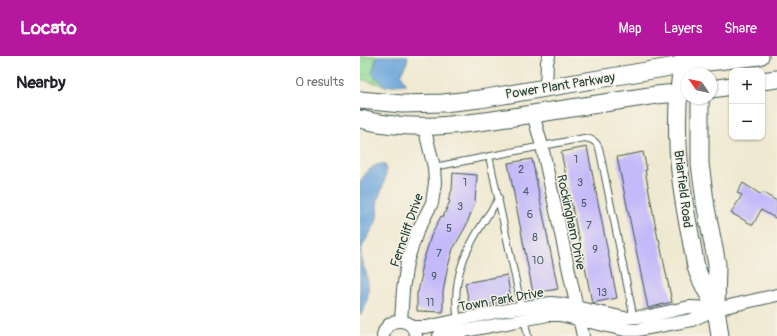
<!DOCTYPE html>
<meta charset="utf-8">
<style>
body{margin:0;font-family:Pangolin,sans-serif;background:#f6f6f6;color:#202124}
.controls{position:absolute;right:12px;top:12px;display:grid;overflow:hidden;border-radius:8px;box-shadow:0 1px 3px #0004}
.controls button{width:36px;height:36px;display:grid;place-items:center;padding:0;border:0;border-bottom:1px solid #e0e0e0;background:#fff;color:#202124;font:20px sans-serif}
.compass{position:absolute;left:321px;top:12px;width:36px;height:36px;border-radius:50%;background:#fff;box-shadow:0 1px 3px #0004;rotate:304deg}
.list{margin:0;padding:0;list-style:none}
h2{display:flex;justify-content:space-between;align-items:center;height:52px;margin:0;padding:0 16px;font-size:17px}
h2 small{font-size:13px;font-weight:400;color:#757577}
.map{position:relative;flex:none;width:417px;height:280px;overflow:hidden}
header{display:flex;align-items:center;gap:24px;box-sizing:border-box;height:56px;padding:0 20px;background:#b5179e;color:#fff}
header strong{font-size:19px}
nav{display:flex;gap:22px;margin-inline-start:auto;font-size:14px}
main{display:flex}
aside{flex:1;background:#fff}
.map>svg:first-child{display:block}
.wetland{fill:url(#wetland-marsh);stroke:#588c64}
.water{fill:#6da6dc;stroke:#467288}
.building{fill:#c5baf9}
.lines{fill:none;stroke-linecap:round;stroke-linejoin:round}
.service-casing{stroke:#3e574c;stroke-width:8}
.minor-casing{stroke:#3e574c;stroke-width:14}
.secondary-casing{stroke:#3e574c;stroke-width:19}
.service{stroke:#fff;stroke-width:6}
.minor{stroke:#fff;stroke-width:12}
.secondary{stroke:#fff;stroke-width:17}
.labels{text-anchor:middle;stroke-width:3;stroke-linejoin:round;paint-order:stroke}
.number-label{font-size:11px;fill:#485c65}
.street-label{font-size:13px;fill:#1f3d34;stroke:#f7f3e8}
</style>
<header>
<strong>Locato</strong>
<nav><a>Map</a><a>Layers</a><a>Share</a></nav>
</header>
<main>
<aside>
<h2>Nearby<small>0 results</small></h2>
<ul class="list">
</ul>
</aside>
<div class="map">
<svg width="417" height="280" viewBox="0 0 417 280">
<defs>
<pattern id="wetland-marsh" width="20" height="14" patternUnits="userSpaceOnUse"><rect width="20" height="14" fill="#91da95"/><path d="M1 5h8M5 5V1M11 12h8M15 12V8" fill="none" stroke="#7dbc81"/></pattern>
</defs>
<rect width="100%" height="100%" fill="#f7f3e8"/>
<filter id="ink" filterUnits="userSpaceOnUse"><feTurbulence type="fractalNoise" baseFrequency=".025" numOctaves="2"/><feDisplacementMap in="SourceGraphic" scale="8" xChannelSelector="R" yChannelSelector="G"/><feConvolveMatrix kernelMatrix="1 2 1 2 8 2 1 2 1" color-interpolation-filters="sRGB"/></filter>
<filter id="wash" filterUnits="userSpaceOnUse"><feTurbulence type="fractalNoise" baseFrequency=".012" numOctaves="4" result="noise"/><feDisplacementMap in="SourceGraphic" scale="16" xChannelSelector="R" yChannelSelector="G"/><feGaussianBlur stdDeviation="0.9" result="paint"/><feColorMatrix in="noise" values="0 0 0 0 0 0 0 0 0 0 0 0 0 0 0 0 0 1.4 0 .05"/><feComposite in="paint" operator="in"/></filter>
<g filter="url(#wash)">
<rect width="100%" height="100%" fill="#f0e9d2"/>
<path class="wetland" d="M0,0h17l-5,18 14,12 -26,-7z"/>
<path class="water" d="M17,0h31l-1,6 -6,12 5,10 -20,2 -14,-12z
M21,108l4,1c4,13 -6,26 -8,39 0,6 1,12 -1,18 -4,10 -13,19 -15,30 -1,8 2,14 5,20 4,16 3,31 -6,44v-134c5,-8 10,-16 21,-18z"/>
<g id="blocks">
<path class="building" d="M227,91l30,151 -25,5 -13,-67h-1l-17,-84z
M283,96l4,18h-2l13,69h1l13,63 -24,6 -31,-151z
M172,103l26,130 -25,4 -25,-130z
M93,117l24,2 -2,27 -9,24 -13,23 -6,21 -4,22v20l-26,-1v-19h1l4,-18h-2l2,-9 9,-29 10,-20 2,1 7,-16 -2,-1 4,-10z
M383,127l17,11 3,-1 14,8v18l-16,-9 -8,15 -22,-12 11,-18 -5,-2z
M147,219l4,25 -41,8 -5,-25z"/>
</g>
</g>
<g filter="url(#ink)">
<use href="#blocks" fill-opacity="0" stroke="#3e574c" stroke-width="1"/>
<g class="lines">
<defs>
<path id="service" d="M129,100l33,153
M74,111l150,-29c10,1 14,5 16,14l34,167
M164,262l4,18
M98,266c-9,-52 14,-82 41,-124"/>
<path id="minor" d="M186,31l1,-25 2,-6
M173,58l9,32 41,190
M41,265l2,-31 4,-28 10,-30 15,-29 3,-20 -1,-16 -10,-40
M53,271h13l80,-17 45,-7 11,1 63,14 24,-2 40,-9 25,1
M23,280c3,-20 30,-20 33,0
M79,280l109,-21h12l65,15h12l55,-10 24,-11 61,-14"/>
<path id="secondary" d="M324,0c-12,58 -6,121 6,178 2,11 4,22 6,33 4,14 13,28 20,42
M402,25l15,-2
M351,33l21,-3
M340,42v66l6,44 11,56 -1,45 4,27
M0,44l42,4 41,-1 37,-4 202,-34 78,-9
M0,63c54,14 107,5 160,-3 46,-7 91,-14 136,-21l31,-3"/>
</defs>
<use href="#service" class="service-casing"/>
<use href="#minor" class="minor-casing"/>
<use href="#secondary" class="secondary-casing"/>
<use href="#service" class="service"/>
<use href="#minor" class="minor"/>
<use href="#secondary" class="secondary"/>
</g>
</g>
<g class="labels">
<g class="number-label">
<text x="216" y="107">1</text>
<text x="161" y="117">2</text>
<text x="105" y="130">1</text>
<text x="220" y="130">3</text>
<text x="166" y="139">4</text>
<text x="224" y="151">5</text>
<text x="100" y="154">3</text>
<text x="170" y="162">6</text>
<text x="229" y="173">7</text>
<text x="89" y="176">5</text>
<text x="175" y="185">8</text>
<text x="235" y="197">9</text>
<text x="79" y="201">7</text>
<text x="178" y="208">10</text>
<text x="74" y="224">9</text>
<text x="242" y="240">13</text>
<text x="70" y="250">11</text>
</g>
<g class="street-label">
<text transform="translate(200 29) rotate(-9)" y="5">Power Plant Parkway</text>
<text transform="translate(324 133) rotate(83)" y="5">Briarfield Road</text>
<text transform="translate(212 166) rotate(78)" y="5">Rockingham Drive</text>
<text transform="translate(46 174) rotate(-71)" y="5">Ferncliff Drive</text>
<text transform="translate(141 243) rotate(-10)" y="5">Town Park Drive</text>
</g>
</g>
</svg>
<div class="controls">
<button>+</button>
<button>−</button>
</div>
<svg class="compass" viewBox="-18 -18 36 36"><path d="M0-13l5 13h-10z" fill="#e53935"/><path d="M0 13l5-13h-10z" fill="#757577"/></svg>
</div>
</main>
